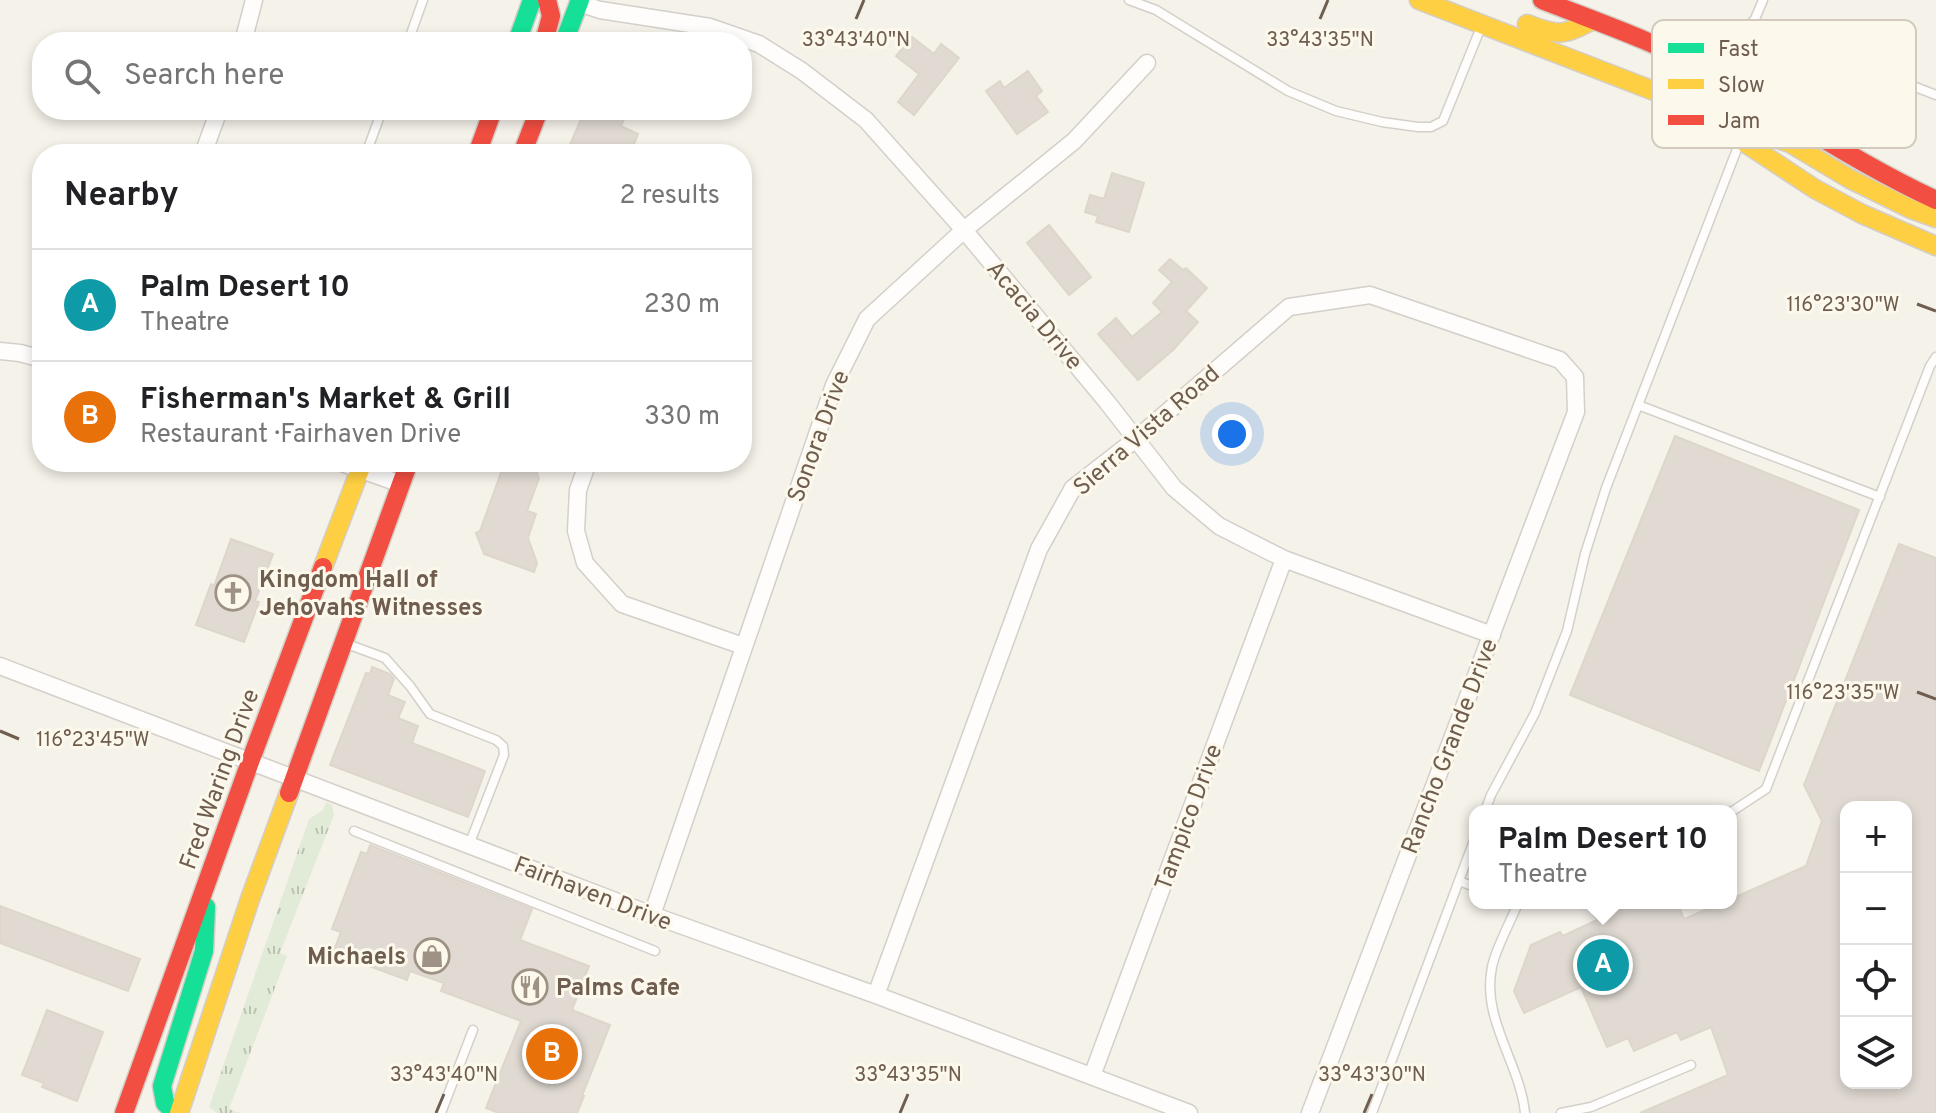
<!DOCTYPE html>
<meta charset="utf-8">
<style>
body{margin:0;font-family:Overpass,sans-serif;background:#f6f6f6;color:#202124}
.controls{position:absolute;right:24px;bottom:24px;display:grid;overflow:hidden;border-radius:16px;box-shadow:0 4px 12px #0003}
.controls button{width:72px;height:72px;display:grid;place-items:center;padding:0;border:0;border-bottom:2px solid #e0e0e0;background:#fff;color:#202124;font:40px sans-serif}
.you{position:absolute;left:1232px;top:434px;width:28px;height:28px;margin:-20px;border:6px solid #fff;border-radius:50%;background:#1a73e8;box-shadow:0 0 0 12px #1a73e833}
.badge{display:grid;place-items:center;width:52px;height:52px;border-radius:50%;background:#9e9285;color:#fff;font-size:26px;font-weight:700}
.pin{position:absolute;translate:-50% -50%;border:4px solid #fff;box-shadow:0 2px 8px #0006}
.popup{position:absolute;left:1469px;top:805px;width:268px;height:104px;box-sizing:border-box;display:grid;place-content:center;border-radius:16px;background:#fff;filter:drop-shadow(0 2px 6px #0005);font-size:26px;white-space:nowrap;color:#757577}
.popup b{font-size:30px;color:#202124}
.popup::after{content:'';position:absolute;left:50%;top:100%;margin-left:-16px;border:16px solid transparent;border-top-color:#fff}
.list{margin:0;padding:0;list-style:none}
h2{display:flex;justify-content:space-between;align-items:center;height:104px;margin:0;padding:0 32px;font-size:34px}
h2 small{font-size:26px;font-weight:400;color:#757577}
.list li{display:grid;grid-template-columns:52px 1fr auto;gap:24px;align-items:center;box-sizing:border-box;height:112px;padding:0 32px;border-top:2px solid #e0e0e0}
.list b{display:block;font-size:30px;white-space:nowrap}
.list p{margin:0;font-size:26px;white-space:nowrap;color:#757577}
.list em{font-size:26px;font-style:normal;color:#757577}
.icon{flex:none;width:44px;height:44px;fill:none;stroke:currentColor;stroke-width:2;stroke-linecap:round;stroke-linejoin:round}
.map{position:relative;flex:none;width:1936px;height:1113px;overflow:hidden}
.search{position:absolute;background:#fff;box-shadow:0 4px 12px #0003;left:32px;top:32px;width:720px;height:88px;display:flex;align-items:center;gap:20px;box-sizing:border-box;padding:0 28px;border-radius:32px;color:#757577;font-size:30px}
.panel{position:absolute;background:#fff;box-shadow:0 4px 12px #0003;left:32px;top:144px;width:720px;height:328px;border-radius:32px}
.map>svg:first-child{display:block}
.grass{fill:url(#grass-tufts)}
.building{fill:#e0dad2;stroke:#ddd6cd;stroke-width:2;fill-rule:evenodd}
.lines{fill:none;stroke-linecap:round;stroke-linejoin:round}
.lane-casing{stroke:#d4cfc9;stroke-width:11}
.street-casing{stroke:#d4cfc9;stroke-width:19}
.fast-casing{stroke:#d3cec6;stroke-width:21}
.slow-casing{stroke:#d3cec6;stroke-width:21}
.jam-casing{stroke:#d3cec6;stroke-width:21}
.lane{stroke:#fefdfc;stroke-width:8}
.street{stroke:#fefdfc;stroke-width:16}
.fast{stroke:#16e098;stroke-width:18}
.slow{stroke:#ffcf43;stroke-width:18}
.jam{stroke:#f24e42;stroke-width:18}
.ticks{fill:none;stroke:#6f5e4f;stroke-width:3}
.labels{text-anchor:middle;stroke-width:6;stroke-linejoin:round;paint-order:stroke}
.street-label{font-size:24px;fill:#6f5e4f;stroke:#fcf8ec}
.poi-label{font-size:24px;font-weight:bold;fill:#6f5e4f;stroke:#fcf8ec;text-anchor:start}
.key{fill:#fcf8ec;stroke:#d2cabd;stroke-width:2}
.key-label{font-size:22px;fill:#6f5e4f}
.ticks-label{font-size:20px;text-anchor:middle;fill:#6f5e4f;stroke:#fcf8ec;stroke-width:6;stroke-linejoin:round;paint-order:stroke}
</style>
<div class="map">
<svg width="1936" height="1113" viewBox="0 0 1936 1113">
<defs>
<pattern id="grass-tufts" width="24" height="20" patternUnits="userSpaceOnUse" patternTransform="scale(2)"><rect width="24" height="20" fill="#e1ebd7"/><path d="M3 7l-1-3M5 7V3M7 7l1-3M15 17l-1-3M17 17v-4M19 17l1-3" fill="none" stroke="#bbc2b1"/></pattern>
</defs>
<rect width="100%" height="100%" fill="#f5f2ea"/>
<path class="grass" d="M326,802l6,3 2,10 -54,138 7,3 -58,153 11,4h-23l-8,-6 100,-288 14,-9z"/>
<path class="building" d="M912,37l22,17 7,-10 18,14 -45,57 -16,-13 21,-28 -23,-18z
M1028,71l14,20 -6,5 12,16 -31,22 -31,-43 14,-10 4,7z
M585,110h43l-7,16 17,8 -8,20h-64z
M1112,173l32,10 -15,49 -33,-10 2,-6 -13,-4 5,-17 14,4z
M1049,225l42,52 -22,18 -42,-52z
M1170,259l13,11 3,-2 21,20 -21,23 12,11 -25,28 -35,30 -40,-46 18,-16 16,19 30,-25 -9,-9 19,-21 -13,-12z
M1675,436l184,74 -100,261 -189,-76z
M516,462h25l-4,11 2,5 -12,33 9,3 -8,24 9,25 -3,9 -50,-18 -8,-21 4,-2 23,-64z
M231,539l42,15 -18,47 4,1 -15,40 -48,-17 15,-41 3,2z
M1899,544l37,14v555h-296l88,-38 -17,-48 -30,13 -4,-8 -43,19 -6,-13 -21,9 -26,-60 -57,26 -10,-22 17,-46 29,-13 3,4 34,-16 -4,-6 25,-11h59l7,16 37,-16h10v-4l75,-33 16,-45 -18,-36zM1846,807h60v276h-60z
M372,667l18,7 4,5 -6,16 17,7 -7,16 20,8 -6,17 73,28 -17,46 -138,-52 36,-92 4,1z
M370,845l162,64 -12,31 69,26 -17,44 38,15 -28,71h2l-7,17h-78l-13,-5 35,-87 -80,-30 3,-8 -34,-12 -3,9 -74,-27 8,-21 -9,-3 29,-77 6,2z
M0,906l140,53 -12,32 -128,-48z
M47,1010l56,22 -26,69 -35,-14 2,-4 -22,-8z"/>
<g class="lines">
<defs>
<path id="lane" d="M1129,0l27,10 132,81 48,20 46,11 36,5h13l12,-6 38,-94
M1751,23l185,72
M408,42l15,-42
M1708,66l20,-9 10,-9 8,-20 9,-9 8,-19
M366,154l16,-44
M1638,405l242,92
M347,644l38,14 25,28 20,28 66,26 7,6 1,9 -35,90
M1485,811l6,-16 44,-82 32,-82 18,-77 21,-66 133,-344
M1731,812l35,-23 164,-423 6,-9
M354,831l301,120
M1459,881l16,6
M1518,903c-7,18 -23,47 -26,64 -11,52 28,96 33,146
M441,1113l32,-83
M1372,1113l103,-275
M1561,1113l30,-6 100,-42"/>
<path id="street" d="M579,3l21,7 110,17 49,17 43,27 64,49 98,110 143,172 67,86 45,38 65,33 208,76
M243,42l11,-42
M203,154l16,-44
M0,351l20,2 22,6
M339,462l62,22
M588,462l-10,28 -2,41 9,32 37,41 121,42
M0,666l652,249 224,80 313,118
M652,915l182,-530 33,-66 97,-89 110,-89 73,-78
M876,995l163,-446 34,-61 63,-49 153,-132 81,-12 190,65 15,17 1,35 -266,701
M1092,1076l192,-517"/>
<path id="fast" d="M517,42l15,-42
M564,42l16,-42
M175,1113l-10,-10 -3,-17 42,-135 2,-44"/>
<path id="slow" d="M1419,0l248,96 45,25 103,68 47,25 74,32
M1527,24c31,12 36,12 66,-4
M1741,139l27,-3 22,7 60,36 61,30 25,9
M323,567l40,-105
M179,1113l71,-214 39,-106"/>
<path id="jam" d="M1542,0c55,22 112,41 164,70 77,42 150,93 230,130
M544,42l7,-26 -4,-16
M477,154l16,-44
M522,154l17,-44
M289,793l120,-331
M124,1113l126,-351 73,-195"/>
</defs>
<use href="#lane" class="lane-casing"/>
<use href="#street" class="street-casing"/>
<use href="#fast" class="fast-casing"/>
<use href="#slow" class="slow-casing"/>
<use href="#jam" class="jam-casing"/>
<use href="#lane" class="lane"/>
<use href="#street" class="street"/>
<use href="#fast" class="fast"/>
<use href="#slow" class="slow"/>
<use href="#jam" class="jam"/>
</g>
<path class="ticks" d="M856,19l8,-19M1320,19l8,-19M1917,304l19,7M1917,692l19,7M0,731l19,8M436,1113l8,-19M900,1113l8,-19M1364,1113l8,-19"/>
<defs>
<symbol id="church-ring" viewBox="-11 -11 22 22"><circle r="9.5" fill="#fcf8ec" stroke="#9e9285" stroke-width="1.5"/><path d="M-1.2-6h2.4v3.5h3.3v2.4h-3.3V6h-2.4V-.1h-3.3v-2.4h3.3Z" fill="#9e9285"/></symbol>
<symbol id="shop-ring" viewBox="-11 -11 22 22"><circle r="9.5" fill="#fcf8ec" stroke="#9e9285" stroke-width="1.5"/><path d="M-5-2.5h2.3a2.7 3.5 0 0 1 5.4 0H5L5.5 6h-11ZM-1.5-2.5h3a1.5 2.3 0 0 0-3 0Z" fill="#9e9285"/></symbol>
<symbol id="restaurant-ring" viewBox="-11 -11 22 22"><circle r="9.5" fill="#fcf8ec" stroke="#9e9285" stroke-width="1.5"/><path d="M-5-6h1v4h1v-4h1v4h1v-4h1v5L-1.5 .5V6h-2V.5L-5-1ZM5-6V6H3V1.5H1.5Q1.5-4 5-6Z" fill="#9e9285"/></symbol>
</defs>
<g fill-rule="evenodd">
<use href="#church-ring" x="213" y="573" width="40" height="40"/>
<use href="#shop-ring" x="412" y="936" width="40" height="40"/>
<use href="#restaurant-ring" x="510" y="967" width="40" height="40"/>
</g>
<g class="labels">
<g class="street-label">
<text transform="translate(1035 315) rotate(50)" y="8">Acacia Drive</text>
<text transform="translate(1146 430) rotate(-41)" y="8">Sierra Vista Road</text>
<text transform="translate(818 436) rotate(-70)" y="8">Sonora Drive</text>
<text transform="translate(1449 746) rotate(-69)" y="8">Rancho Grande Drive</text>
<text transform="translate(219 779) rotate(-70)" y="8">Fred Waring Drive</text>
<text transform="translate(1188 817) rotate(-70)" y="8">Tampico Drive</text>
<text transform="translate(593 893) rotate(21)" y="8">Fairhaven Drive</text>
</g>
<g class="poi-label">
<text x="259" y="587">Kingdom Hall of<tspan x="259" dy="28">Jehovahs Witnesses</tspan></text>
<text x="406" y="964" text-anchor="end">Michaels</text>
<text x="556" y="995">Palms Cafe</text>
</g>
</g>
<rect x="1652" y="20" width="264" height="128" rx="12" class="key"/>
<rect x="1668" y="43" width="36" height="10" fill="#16e098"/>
<rect x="1668" y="79" width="36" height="10" fill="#ffcf43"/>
<rect x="1668" y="115" width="36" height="10" fill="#f24e42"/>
<g class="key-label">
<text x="1718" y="56">Fast</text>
<text x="1718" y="92">Slow</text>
<text x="1718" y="128">Jam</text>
</g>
<g class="ticks-label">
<text x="856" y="46">33°43'40"N</text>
<text x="1320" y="46">33°43'35"N</text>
<text x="1843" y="311">116°23'30"W</text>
<text x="1843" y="699">116°23'35"W</text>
<text x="93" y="746">116°23'45"W</text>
<text x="444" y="1081">33°43'40"N</text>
<text x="908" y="1081">33°43'35"N</text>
<text x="1372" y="1081">33°43'30"N</text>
</g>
</svg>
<div class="controls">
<button>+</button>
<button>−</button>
<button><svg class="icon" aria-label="locate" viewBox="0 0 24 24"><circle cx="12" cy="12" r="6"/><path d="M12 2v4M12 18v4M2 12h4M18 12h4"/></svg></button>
<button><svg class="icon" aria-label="layers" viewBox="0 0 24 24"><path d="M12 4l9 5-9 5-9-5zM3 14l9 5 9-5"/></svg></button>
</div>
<div class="you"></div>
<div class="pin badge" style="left:1603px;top:965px;background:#0f9aa8">A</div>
<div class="popup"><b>Palm Desert 10</b>Theatre</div>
<div class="pin badge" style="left:552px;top:1054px;background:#e8710a">B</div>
<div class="search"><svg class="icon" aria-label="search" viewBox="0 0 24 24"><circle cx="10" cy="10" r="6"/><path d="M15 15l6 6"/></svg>Search here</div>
<section class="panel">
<h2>Nearby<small>2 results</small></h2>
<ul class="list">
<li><span class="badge" style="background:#0f9aa8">A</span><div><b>Palm Desert 10</b><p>Theatre</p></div><em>230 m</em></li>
<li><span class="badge" style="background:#e8710a">B</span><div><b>Fisherman's Market &amp; Grill</b><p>Restaurant · Fairhaven Drive</p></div><em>330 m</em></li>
</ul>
</section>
</div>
